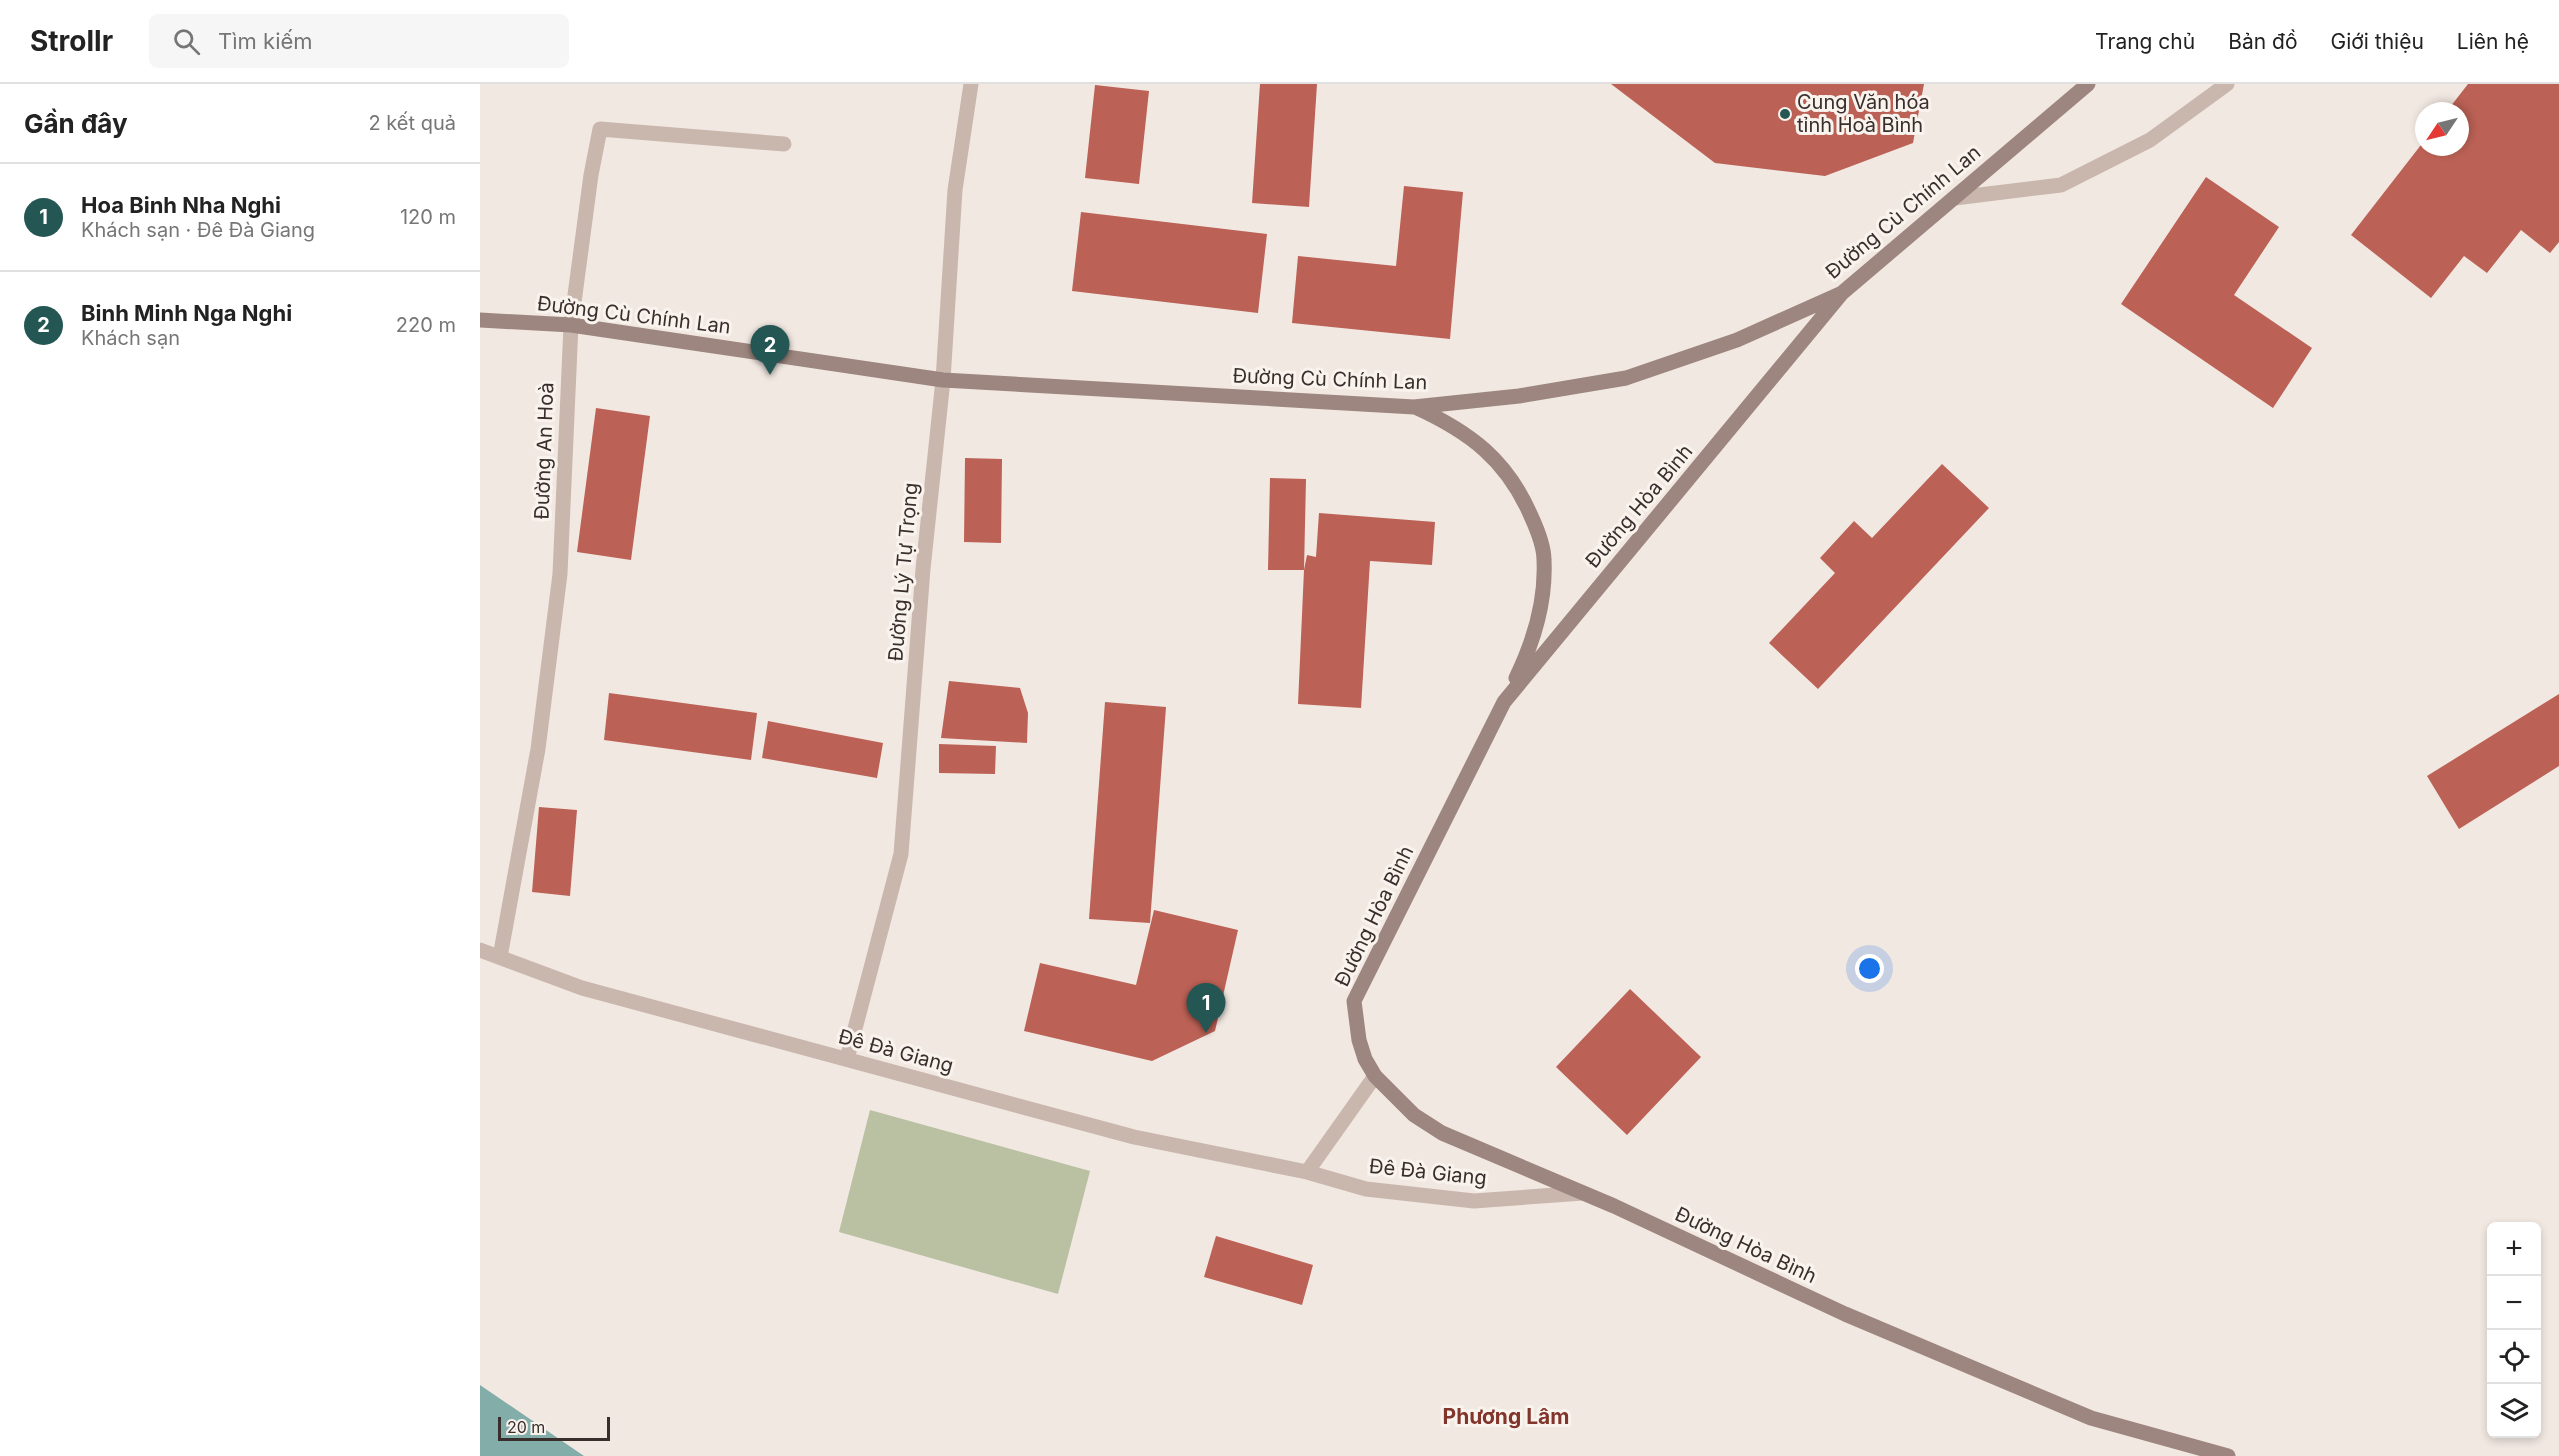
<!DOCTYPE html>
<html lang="vi">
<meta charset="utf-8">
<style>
body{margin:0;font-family:Inter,sans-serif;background:#f6f6f6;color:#222}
.controls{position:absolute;right:18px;bottom:18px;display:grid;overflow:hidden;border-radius:9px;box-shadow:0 3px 9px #0003}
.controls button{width:54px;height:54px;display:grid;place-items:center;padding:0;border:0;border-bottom:2px solid #e0e0e0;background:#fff;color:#222;font:30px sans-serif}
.compass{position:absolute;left:1935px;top:18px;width:54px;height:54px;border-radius:50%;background:#fff;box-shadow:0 3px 9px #0003;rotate:235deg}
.scale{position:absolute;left:18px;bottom:15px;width:112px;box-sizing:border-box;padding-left:6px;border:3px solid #392e2c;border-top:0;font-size:16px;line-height:21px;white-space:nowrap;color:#392e2c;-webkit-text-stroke:4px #f9f3ee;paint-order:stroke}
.you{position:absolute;left:1390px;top:885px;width:21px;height:21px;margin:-15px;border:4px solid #fff;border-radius:50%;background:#1a73e8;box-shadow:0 0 0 9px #1a73e833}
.badge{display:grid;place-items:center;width:39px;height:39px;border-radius:50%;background:#245754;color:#fff;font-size:20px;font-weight:700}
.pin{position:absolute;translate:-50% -50px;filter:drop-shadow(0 2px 3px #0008)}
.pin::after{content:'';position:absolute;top:32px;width:21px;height:18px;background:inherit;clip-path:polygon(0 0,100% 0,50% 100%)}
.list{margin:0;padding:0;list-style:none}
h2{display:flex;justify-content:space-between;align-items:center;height:78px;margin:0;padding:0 24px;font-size:26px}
h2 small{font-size:20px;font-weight:400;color:#767676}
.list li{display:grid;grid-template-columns:39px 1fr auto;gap:18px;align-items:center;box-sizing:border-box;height:108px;padding:0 24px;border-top:2px solid #e0e0e0}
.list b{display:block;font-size:22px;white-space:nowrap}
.list p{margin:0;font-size:20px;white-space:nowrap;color:#767676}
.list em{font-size:20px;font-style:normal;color:#767676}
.icon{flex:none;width:33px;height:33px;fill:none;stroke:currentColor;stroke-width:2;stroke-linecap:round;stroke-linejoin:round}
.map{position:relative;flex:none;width:2079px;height:1372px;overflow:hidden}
header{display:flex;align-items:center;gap:36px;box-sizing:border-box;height:84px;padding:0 30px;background:#fff;border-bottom:2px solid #e0e0e0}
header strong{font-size:28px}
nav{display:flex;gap:33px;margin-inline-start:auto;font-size:21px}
.search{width:420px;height:54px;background:#f6f6f6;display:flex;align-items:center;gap:15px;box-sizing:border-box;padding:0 21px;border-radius:9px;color:#767676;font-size:22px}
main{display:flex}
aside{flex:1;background:#fff}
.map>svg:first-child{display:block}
.green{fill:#bac0a2}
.water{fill:#83ada9}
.building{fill:#bc6155}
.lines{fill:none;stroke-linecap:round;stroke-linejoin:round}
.minor{stroke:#c9b7ae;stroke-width:15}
.tertiary{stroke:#c9b7ae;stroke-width:15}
.secondary{stroke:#9d867f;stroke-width:15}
.poi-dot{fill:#245754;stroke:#f9f3ee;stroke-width:2}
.labels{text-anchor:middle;stroke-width:6;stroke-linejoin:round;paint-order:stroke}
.poi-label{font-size:20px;fill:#392e2c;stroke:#f9f3ee;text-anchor:start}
.street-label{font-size:20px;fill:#392e2c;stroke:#f9f3ee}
.neighbourhood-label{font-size:21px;font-weight:bold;fill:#81352b;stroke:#f9f3ee}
</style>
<header>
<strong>Strollr</strong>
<div class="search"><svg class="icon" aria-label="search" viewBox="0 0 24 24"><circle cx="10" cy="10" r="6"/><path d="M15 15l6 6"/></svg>Tìm kiếm</div>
<nav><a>Trang chủ</a><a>Bản đồ</a><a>Giới thiệu</a><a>Liên hệ</a></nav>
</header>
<main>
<aside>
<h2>Gần đây<small>2 kết quả</small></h2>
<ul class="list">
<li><span class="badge">1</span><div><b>Hoa Binh Nha Nghi</b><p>Khách sạn · Đê Đà Giang</p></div><em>120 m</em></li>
<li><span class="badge">2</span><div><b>Binh Minh Nga Nghi</b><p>Khách sạn</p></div><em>220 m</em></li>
</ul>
</aside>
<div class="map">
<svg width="2079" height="1372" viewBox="0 0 2079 1372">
<rect width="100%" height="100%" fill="#f2e8e2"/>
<path class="green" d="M390,1026l220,61 -32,123 -219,-62z"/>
<path class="water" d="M0,1301l104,71h-104z"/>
<path class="building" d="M780,0h57l-8,123 -57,-4z
M1131,0h313l-11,59 -88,33 -110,-13z
M1988,0h91v158l-9,11 -29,-23 -34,43 -23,-17 -33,42 -80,-63 73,-94v6h36v-36h-13z
M615,1l54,6 -10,93 -54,-6z
M1726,93l73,50 -45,68 78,53 -39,60 -152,-104z
M924,102l59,6 -13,147 -158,-16 6,-67 98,10z
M601,128l186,22 -9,79 -186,-22z
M116,324l54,8 -19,144 -54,-8z
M485,374l37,1 -1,84 -37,-1z
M1462,380l47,44 -171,181 -49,-46 66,-70 -15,-15 34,-37 18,17z
M790,394l36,1 -2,91h-36z
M839,429l116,9 -3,43 -62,-4 -9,147 -63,-4 6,-134 3,-15 9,2z
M469,597l71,7 8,25 -1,30 -86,-5z
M129,609l148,20 -6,47 -147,-20z
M2079,610v72l-100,63 -32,-53z
M625,618l61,5 -16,216 -61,-4z
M288,637l115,22 -6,35 -115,-20z
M459,660l57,2 -1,28 -56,-1z
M59,723l38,3 -7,86 -38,-4z
M674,826l84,20 -23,101 -63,30 -128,-30 16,-68 96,22z
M1150,905l71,68 -74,78 -71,-68z
M736,1152l97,29 -11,40 -98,-28z"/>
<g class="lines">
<path class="minor" d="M1475,114l106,-13 89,-45 77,-56
M20,873l38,-208 22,-175 11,-249 20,-150 9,-46 184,15
M367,975l54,-205 22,-285 20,-189 12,-190 16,-106"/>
<path class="tertiary" d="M0,866l102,38 552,149 173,35 68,-96
M827,1088l59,17 108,12 109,-8"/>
<path class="secondary" d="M1362,209l-338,409 -150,299 5,39 6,19 10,17 39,39 28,18 172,73 231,108 246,104 137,38
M0,236l91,5 372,55 471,27 105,-11 107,-18 111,-38 105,-47 246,-209
M935,323c55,25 92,53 116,109 6,13 13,30 13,44 2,41 -10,81 -28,118"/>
</g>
<circle class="poi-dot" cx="1305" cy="30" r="6"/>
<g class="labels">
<g class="poi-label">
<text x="1317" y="25">Cung Văn hóa<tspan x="1317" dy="23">tỉnh Hoà Bình</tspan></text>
</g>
<g class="street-label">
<text transform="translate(1423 128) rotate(-40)" y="7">Đường Cù Chính Lan</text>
<text transform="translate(154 231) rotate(7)" y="7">Đường Cù Chính Lan</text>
<text transform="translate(850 295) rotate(2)" y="7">Đường Cù Chính Lan</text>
<text transform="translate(64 367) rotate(-88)" y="7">Đường An Hoà</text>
<text transform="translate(1159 422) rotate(-50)" y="7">Đường Hòa Bình</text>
<text transform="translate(423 488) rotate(-85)" y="7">Đường Lý Tự Trọng</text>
<text transform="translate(894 832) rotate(-64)" y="7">Đường Hòa Bình</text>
<text transform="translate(416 967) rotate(15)" y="7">Đê Đà Giang</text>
<text transform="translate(948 1088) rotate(6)" y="7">Đê Đà Giang</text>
<text transform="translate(1266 1161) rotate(25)" y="7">Đường Hòa Bình</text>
</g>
<g class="neighbourhood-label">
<text x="1026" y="1340">Phương Lâm</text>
</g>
</g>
</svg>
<div class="controls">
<button>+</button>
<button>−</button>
<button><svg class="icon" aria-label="locate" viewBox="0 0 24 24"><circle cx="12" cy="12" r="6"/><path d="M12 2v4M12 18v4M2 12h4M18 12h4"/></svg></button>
<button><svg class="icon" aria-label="layers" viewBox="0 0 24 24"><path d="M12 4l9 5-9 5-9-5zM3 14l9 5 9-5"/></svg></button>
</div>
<svg class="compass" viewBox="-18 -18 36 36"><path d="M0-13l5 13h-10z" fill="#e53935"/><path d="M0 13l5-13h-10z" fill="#767676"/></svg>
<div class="scale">20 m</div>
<div class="you"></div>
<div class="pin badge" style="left:726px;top:949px">1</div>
<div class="pin badge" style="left:290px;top:291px">2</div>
</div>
</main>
